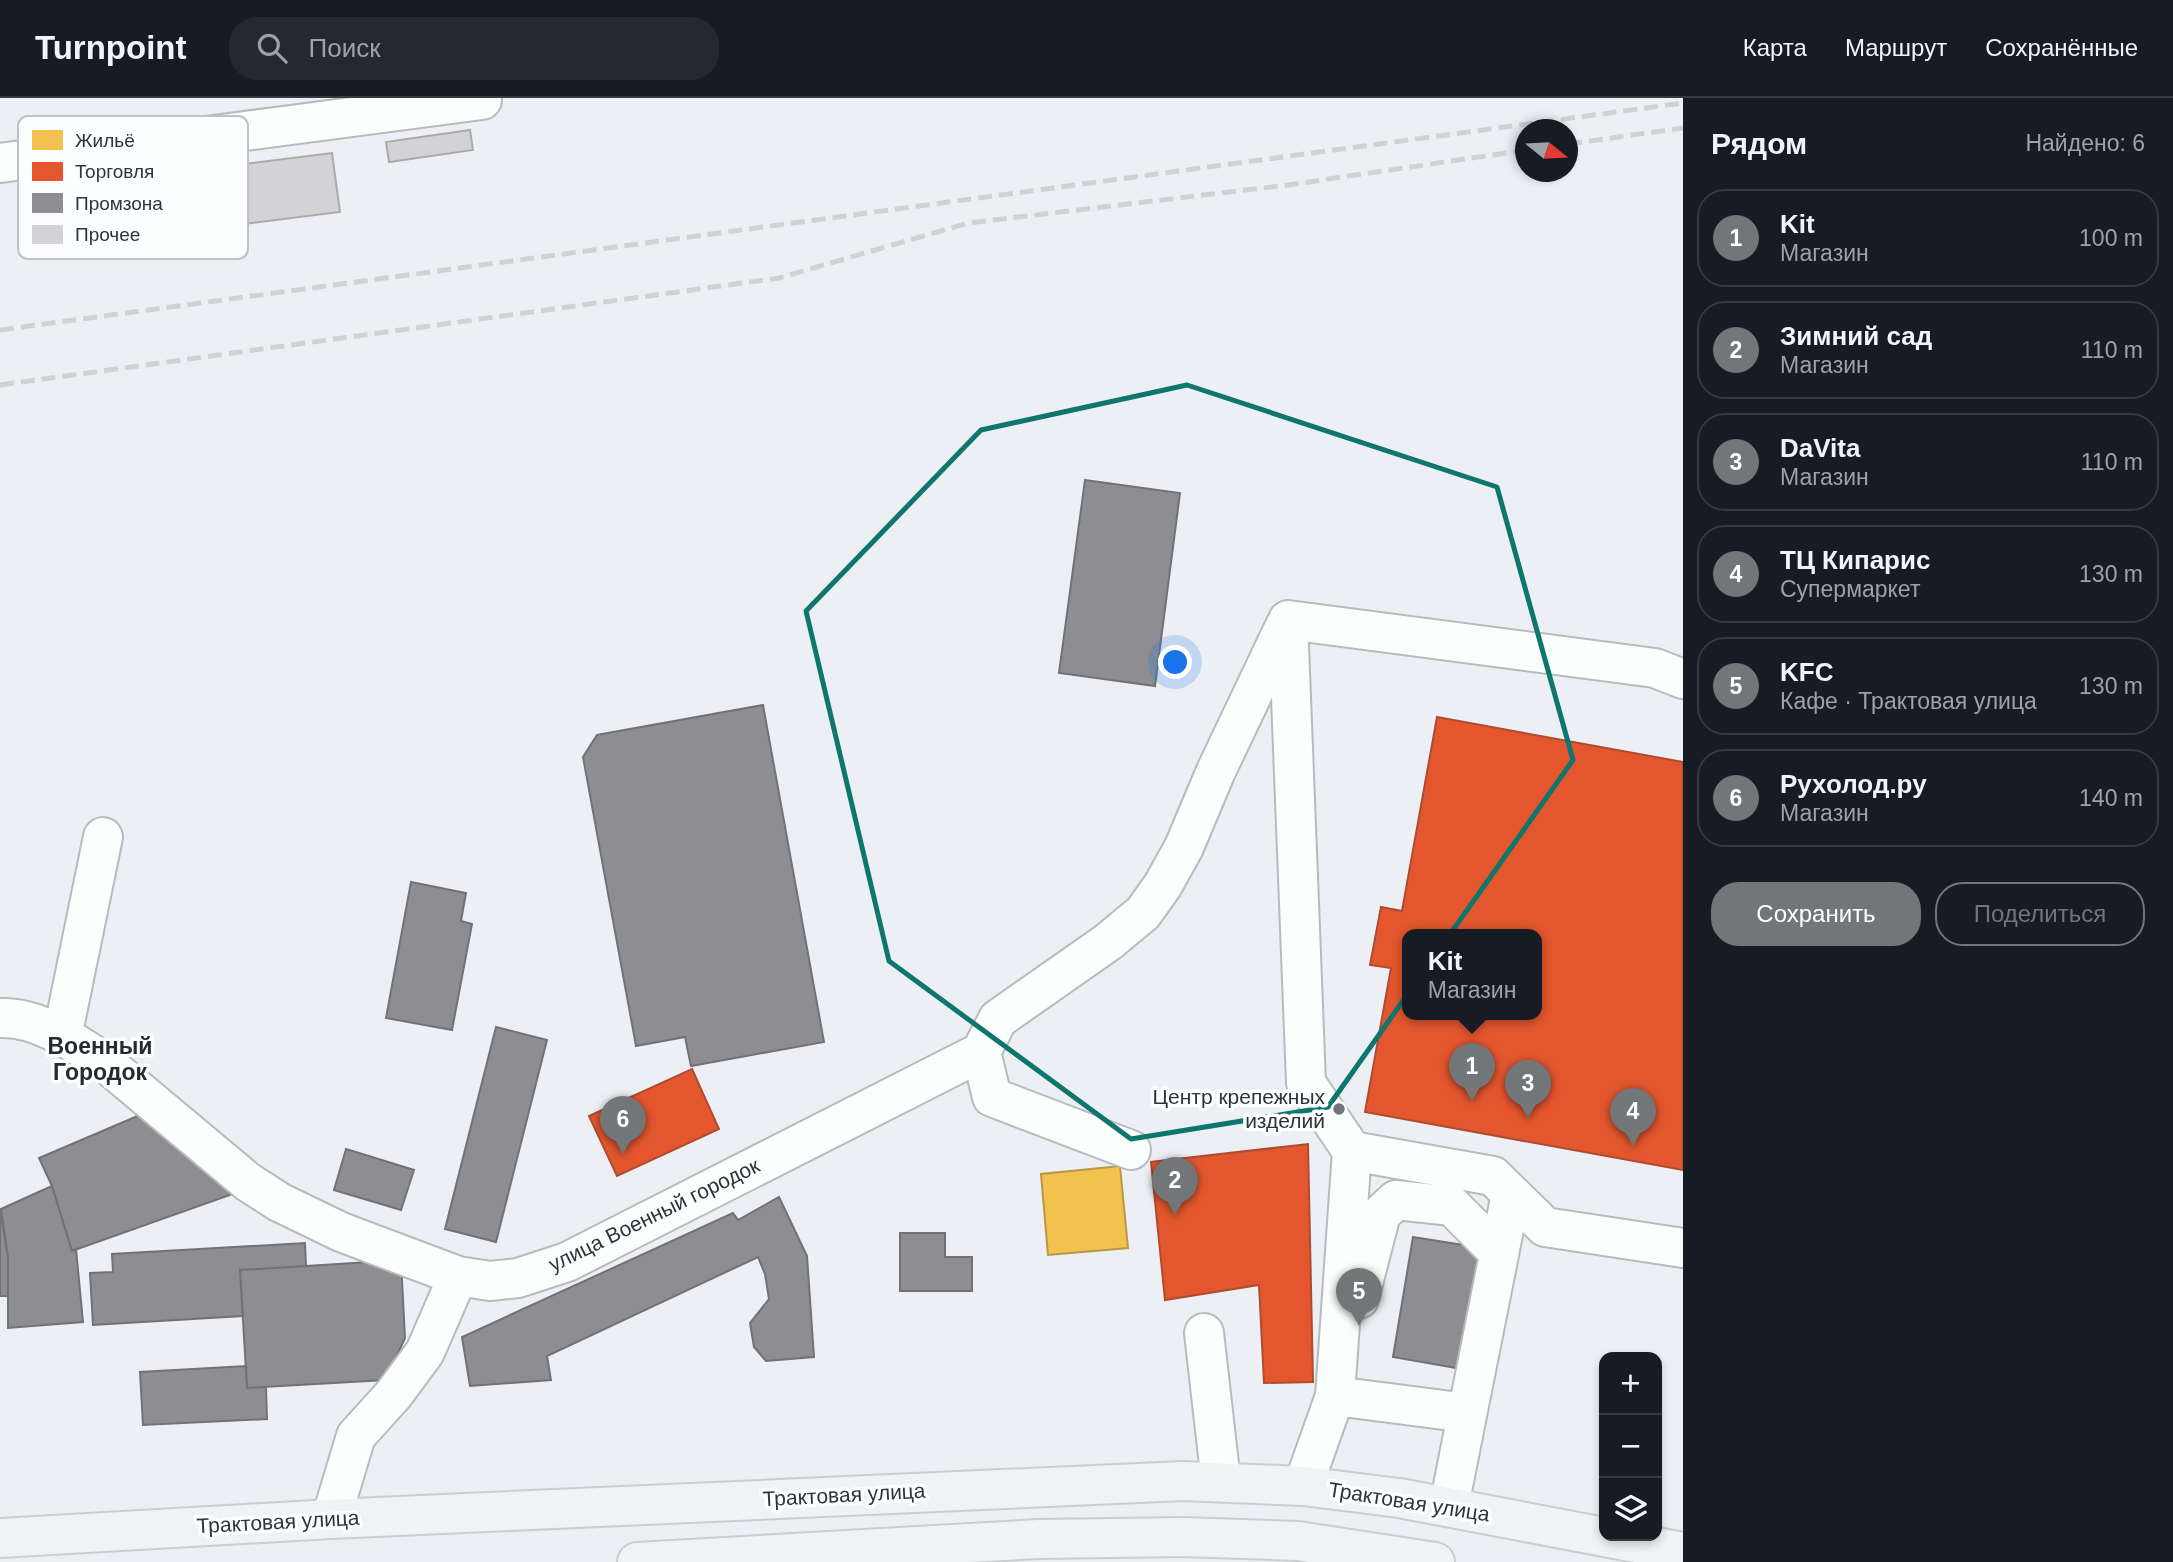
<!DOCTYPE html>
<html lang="ru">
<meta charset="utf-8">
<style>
body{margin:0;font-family:Helvetica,sans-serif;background:#242831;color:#f1f3f6}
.controls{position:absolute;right:21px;bottom:21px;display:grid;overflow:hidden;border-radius:14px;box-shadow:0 4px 10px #0003}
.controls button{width:63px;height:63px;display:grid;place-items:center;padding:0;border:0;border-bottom:2px solid #363941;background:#171b24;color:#f1f3f6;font:35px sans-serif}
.compass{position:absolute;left:1515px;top:21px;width:63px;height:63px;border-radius:50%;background:#171b24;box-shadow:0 4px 10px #0003;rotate:108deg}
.you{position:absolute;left:1176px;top:565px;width:24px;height:24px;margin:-18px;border:5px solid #fff;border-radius:50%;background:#1a73e8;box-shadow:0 0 0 10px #1a73e833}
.badge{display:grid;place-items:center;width:46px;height:46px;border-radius:50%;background:#727679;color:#fff;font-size:23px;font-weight:700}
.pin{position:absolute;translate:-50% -58px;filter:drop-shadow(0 2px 4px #0008)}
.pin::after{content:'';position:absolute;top:37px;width:24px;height:21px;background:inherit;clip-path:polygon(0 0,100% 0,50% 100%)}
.popup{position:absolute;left:1402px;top:831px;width:140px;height:91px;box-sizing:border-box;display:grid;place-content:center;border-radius:14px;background:#171b24;filter:drop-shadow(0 2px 5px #0005);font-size:23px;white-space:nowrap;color:#9ea1a6}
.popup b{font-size:26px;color:#f1f3f6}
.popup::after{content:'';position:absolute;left:50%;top:100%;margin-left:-14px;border:14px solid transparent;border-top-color:#171b24}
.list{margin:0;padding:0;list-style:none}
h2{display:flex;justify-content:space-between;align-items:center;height:91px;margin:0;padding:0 28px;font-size:30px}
h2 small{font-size:23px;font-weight:400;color:#9ea1a6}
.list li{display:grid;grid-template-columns:46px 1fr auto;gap:21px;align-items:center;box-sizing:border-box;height:98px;margin:0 14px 14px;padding:0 14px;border:2px solid #363941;border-radius:28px}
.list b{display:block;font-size:26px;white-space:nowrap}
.list p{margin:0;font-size:23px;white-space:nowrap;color:#9ea1a6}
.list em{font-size:23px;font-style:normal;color:#9ea1a6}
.actions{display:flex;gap:14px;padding:21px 28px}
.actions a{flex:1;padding:16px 0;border:2px solid #727679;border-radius:28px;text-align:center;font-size:24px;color:#727679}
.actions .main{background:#727679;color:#fff}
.icon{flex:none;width:38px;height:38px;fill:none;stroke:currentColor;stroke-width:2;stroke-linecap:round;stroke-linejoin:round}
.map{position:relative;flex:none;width:1683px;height:1464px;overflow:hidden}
header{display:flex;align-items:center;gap:42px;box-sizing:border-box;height:98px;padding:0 35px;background:#171b24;border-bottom:2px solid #363941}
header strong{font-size:33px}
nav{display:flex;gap:38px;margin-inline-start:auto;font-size:24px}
.search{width:490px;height:63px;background:#242831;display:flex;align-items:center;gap:18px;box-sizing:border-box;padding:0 24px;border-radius:28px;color:#9ea1a6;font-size:26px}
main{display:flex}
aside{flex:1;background:#171b24}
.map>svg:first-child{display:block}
.homes{fill:#f2c14e;stroke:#b89747;stroke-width:2}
.shops{fill:#e4572e;stroke:#ae4c31;stroke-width:2;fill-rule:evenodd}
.industry{fill:#8d8d92;stroke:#717277;stroke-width:2}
.building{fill:#d3d3d5;stroke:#ababac;stroke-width:2}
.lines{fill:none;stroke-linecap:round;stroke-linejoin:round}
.minor-casing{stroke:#b8bbbe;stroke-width:42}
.major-casing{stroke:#cbcdcf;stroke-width:42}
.minor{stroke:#fcfdfd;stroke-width:38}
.major{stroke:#f0f3f6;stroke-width:38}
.rail{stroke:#d0d1d3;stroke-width:5;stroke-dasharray:14 7;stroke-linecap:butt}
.marked{fill:none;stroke:#0f766e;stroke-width:5;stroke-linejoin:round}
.poi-dot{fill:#727679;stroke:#fbfdfe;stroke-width:2.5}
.labels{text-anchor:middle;stroke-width:7;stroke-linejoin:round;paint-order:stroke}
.poi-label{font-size:21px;fill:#313437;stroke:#fbfdfe;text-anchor:end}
.street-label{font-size:21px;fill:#313437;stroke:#fbfdfe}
.neighbourhood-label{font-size:23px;font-weight:bold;fill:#252b30;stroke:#fbfdfe}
.key{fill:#fbfdfe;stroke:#bec1c2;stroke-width:2}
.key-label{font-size:19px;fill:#313437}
</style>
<header>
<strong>Turnpoint</strong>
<div class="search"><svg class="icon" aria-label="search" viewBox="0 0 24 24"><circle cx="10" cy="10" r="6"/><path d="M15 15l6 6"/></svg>Поиск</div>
<nav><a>Карта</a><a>Маршрут</a><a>Сохранённые</a></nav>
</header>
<main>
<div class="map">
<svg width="1683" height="1464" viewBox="0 0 1683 1464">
<rect width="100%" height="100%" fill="#ecf0f4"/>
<path class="homes" d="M1120,1068l8,82 -80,7 -7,-81z"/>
<path class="shops" d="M1437,619l246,45v408l-318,-58 26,-144 -21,-3 11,-58 21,4zM1407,837h130v80h-130z
M692,971l27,60 -102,47 -28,-60z
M1308,1046l5,238 -49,1 -5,-98 -94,15 -14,-138z"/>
<path class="industry" d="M1085,382l95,13 -25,193 -96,-13z
M763,607l61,337 -133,24 -6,-29 -49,9 -53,-289 14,-22z
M411,784l55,11 -5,28 11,3 -20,106 -66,-12z
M496,929l51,13 -51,202 -51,-13z
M140,1017l104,75 -172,61 -20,-65 -13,-28z
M346,1051l68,21 -13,40 -67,-20z
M52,1088l20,65 4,-2 7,73 -75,6v-71l-7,-48z
M779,1099l28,59 7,101 -48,4 -12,-14 -4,-24 19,-24 -4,-25 -7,-17 -211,99 4,24 -81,6 -8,-49 271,-124 5,7z
M0,1111l8,48v39h-8z
M900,1135h45v24h27v34h-72z
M1413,1139l70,11 -21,121 -69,-12z
M305,1145l1,23 -66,4 3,46 -150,9 -3,-52 23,-1 -1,-18z
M401,1162l4,78 -19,42 -139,8 -7,-118z
M246,1268l1,22 19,-1 1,32 -124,6 -3,-53z"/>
<path class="building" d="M470,32l3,20 -84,12 -3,-20z
M332,55l8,59 -192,24 -7,-59z"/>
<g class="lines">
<defs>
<path id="minor" d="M0,65l482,-63
M0,920c38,-2 77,26 107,46l141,118 31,20 62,30 117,44 32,5 28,-3 49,-16 414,-210
M62,939l41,-200
M1131,1052l-139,-53 -11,-45 17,-33 110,-77 35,-29 20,-28 21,-38 32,-76 69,-145
M1352,1053l141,25 52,51 138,21
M1359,1201l22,-85 15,-14 56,6 47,47
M1204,1235l17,149
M1335,1298l132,17
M1303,1388l32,-90 17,-245 -46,-68 -18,-463 367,48 28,11
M1449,1408l62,-312
M331,1421l25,-83 38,-42 31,-42 33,-76"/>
<path id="major" d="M0,1440l331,-19 852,-38 120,5 96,12 284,54
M637,1464l402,-23 144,-2 115,4 137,21"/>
</defs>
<use href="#minor" class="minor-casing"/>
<use href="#major" class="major-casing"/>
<use href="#minor" class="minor"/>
<use href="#major" class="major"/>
<path class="rail" d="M1568,46l115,-16
M0,232l1683,-227
M0,287l779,-107 189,-55 320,-38 238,-35"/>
</g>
<path class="marked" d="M1187,287l310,102 76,273 -245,347 -197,32 -242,-178 -83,-350 175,-181z"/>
<circle class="poi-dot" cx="1339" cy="1011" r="7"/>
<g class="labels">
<g class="poi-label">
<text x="1325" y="1006">Центр крепежных<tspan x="1325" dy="24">изделий</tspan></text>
</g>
<g class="street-label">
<text transform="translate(654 1117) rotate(-26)" y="7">улица Военный городок</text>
<text transform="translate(844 1397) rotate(-3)" y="7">Трактовая улица</text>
<text transform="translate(1409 1404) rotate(9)" y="7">Трактовая улица</text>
<text transform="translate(278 1424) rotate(-3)" y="7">Трактовая улица</text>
</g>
<g class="neighbourhood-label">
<text x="100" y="956">Военный<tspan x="100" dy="26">Городок</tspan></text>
</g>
</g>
<rect x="18" y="18" width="230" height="143" rx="10" class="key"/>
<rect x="32" y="32" width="31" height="20" fill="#f2c14e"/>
<rect x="32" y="64" width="31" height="19" fill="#e4572e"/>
<rect x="32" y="95" width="31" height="20" fill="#8d8d92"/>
<rect x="32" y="127" width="31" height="19" fill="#d3d3d5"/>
<g class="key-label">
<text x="75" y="49">Жильё</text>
<text x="75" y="80">Торговля</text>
<text x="75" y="112">Промзона</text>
<text x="75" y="143">Прочее</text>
</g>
</svg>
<div class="controls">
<button>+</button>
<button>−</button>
<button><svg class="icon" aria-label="layers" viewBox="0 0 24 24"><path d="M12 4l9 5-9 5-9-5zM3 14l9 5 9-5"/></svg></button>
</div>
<svg class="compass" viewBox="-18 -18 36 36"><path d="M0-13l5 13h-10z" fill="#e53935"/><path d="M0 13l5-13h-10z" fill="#9ea1a6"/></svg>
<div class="you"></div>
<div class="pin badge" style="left:1472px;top:1003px">1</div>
<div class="popup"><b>Kit</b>Магазин</div>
<div class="pin badge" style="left:1175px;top:1117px">2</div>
<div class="pin badge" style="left:1528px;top:1020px">3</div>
<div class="pin badge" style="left:1633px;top:1048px">4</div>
<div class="pin badge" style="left:1359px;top:1228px">5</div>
<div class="pin badge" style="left:623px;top:1056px">6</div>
</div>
<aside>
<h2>Рядом<small>Найдено: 6</small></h2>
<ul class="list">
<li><span class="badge">1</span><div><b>Kit</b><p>Магазин</p></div><em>100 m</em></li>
<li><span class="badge">2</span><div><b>Зимний сад</b><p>Магазин</p></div><em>110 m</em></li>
<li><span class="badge">3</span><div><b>DaVita</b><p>Магазин</p></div><em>110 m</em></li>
<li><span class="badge">4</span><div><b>ТЦ Кипарис</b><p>Супермаркет</p></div><em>130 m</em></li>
<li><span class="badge">5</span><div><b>KFC</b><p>Кафе · Трактовая улица</p></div><em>130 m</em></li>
<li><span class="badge">6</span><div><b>Рухолод.ру</b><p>Магазин</p></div><em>140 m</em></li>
</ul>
<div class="actions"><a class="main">Сохранить</a><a>Поделиться</a></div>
</aside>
</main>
